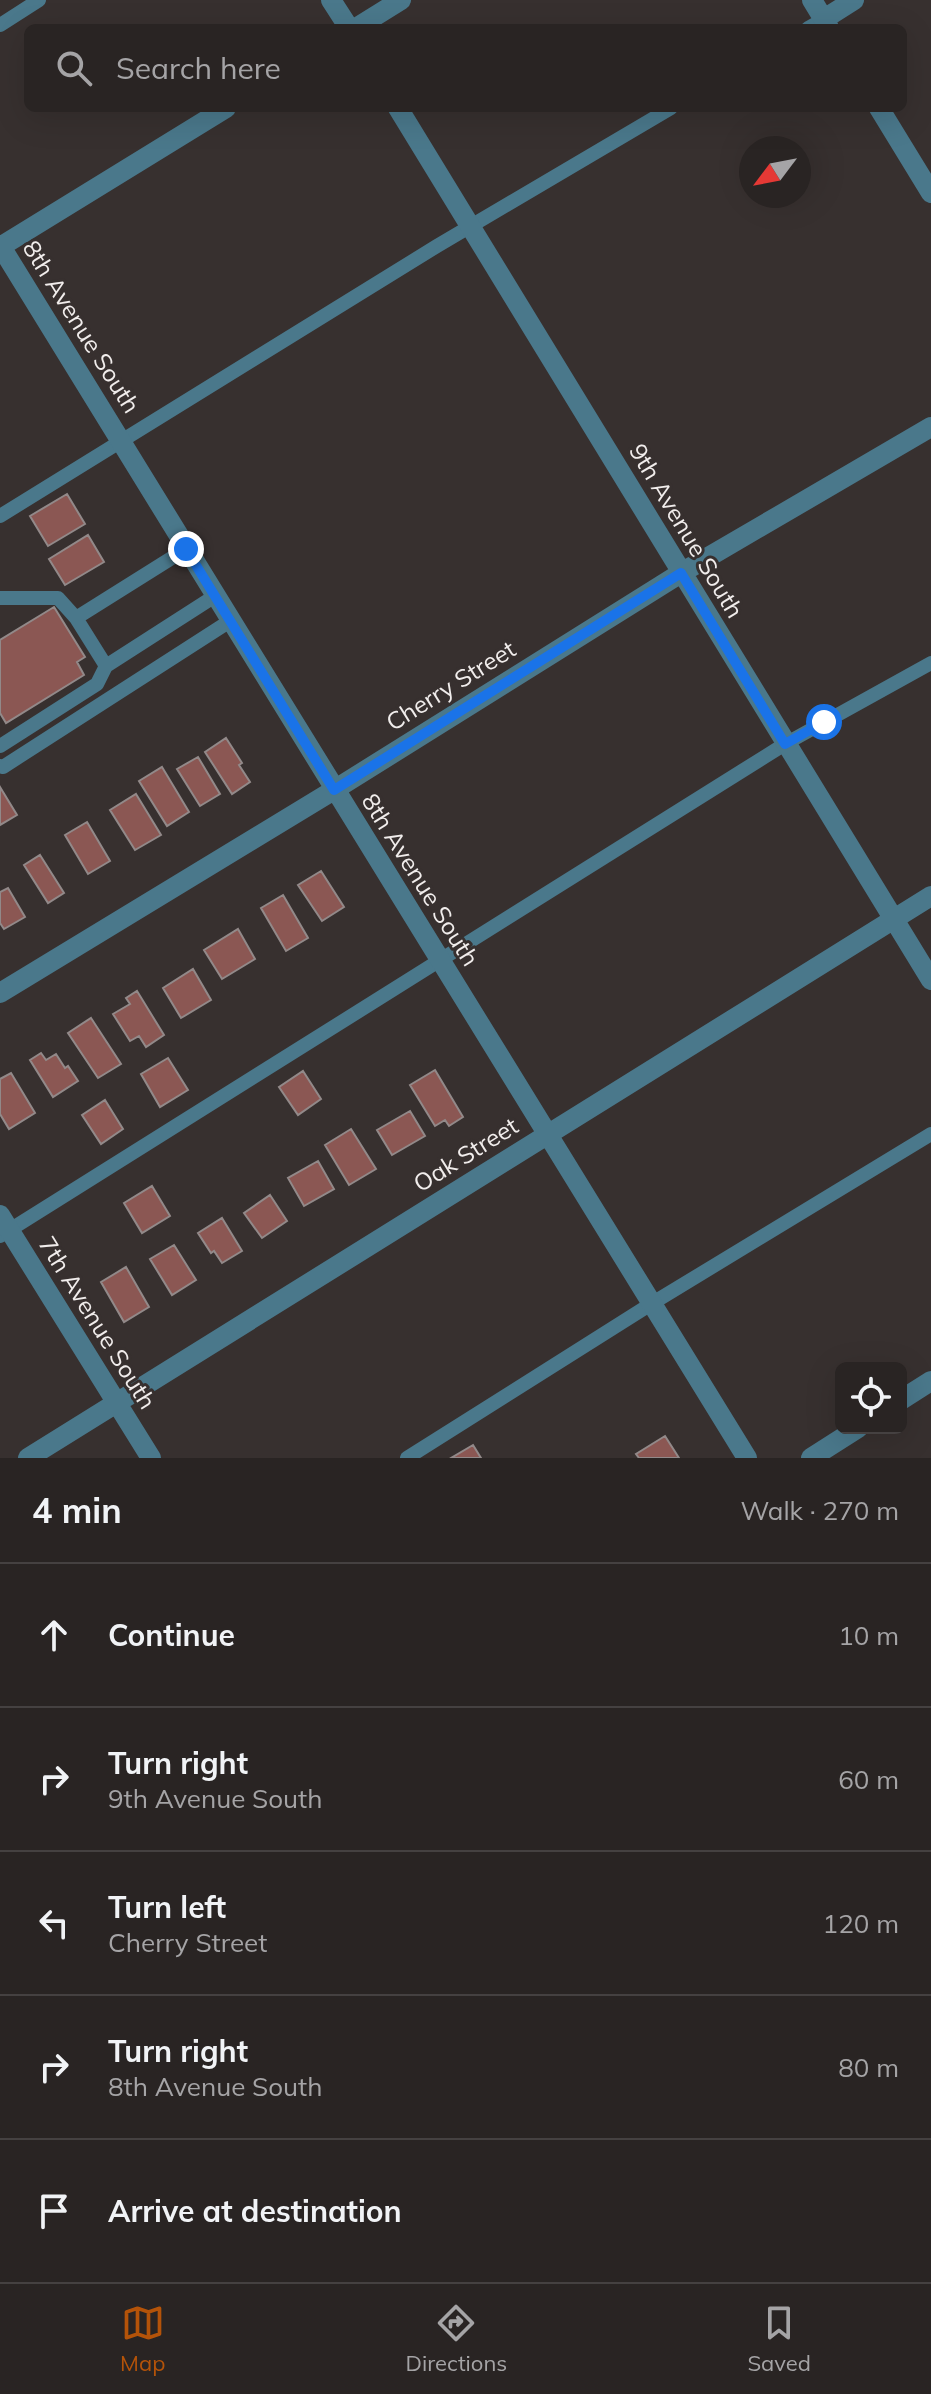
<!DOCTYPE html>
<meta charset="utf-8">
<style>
body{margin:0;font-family:Mulish,sans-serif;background:#353030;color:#f1f3f6}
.controls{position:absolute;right:24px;bottom:24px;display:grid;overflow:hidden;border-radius:12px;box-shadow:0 8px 32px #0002}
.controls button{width:72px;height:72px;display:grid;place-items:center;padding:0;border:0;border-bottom:2px solid #454141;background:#292423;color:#f1f3f6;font:40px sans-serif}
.compass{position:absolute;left:739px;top:136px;width:72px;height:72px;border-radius:50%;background:#292423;box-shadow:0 8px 32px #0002;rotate:238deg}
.stop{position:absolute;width:24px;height:24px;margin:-18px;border:6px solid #1a73e8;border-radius:50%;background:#fff}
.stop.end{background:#1a73e8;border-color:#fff;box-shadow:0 2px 8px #0008}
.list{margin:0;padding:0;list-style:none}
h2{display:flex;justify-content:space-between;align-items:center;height:104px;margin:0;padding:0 32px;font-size:34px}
h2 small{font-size:26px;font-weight:400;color:#a5a4a6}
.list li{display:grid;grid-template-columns:52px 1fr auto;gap:24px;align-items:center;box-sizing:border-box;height:144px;padding:0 32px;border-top:2px solid #454141}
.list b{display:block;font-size:30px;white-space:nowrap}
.list p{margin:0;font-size:26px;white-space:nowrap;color:#a5a4a6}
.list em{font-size:26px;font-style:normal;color:#a5a4a6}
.icon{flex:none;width:44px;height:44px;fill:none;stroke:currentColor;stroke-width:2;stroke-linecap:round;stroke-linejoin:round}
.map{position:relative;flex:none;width:931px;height:1458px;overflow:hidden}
.search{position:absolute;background:#292423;box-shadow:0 8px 32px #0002;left:24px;right:24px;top:24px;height:88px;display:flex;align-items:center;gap:20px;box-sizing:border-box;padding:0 28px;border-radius:12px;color:#a5a4a6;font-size:30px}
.sheet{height:824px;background:#292423}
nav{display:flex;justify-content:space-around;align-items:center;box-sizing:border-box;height:112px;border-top:2px solid #454141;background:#292423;font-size:22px;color:#a5a4a6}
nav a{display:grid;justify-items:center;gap:4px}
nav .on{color:#b45309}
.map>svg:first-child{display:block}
.building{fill:#8b5753;stroke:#928989;stroke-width:2}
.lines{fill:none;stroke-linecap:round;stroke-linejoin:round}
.service{stroke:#4a788b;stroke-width:14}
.minor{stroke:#4a788b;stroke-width:20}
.route{stroke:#1a73e8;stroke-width:10}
.labels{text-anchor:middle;stroke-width:6;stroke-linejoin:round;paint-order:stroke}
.street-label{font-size:24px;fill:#f1edec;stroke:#37302f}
</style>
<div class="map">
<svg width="931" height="1458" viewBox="0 0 931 1458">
<rect width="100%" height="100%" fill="#37302f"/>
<path class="building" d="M67,494l18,30 -37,22 -18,-30z
M88,535l16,27 -39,23 -16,-26z
M54,607l31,50 -8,5 7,13 -78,48 -6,-10v-73z
M226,738l16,25 -3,2 11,17 -18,12 -27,-42z
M198,757l22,37 -20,12 -23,-37z
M162,767l27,45 -22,14 -28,-45z
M0,787l17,28 -17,10z
M136,794l25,41 -26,15 -25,-40z
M87,822l23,39 -22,13 -23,-39z
M40,855l24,38 -16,10 -24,-38z
M321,871l23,36 -22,14 -24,-36z
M8,888l17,29 -21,12 -4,-6v-31z
M283,895l25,43 -22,13 -25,-43z
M238,929l17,30 -33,20 -18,-29z
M193,969l18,31 -30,18 -18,-30z
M137,991l27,44 -18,12 -7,-11 -9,5 -17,-27 17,-10 -4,-6z
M91,1018l30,46 -23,14 -30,-45z
M41,1053l5,7 10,-6 9,14 3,-2 10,15 -25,16 -23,-37z
M168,1058l20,32 -28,17 -19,-33z
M435,1070l28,47 -14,9 -4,-6 -10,6 -25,-41z
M303,1071l18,28 -23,16 -19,-28z
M11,1073l24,40 -26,16 -9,-15v-35z
M105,1100l18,29 -22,15 -19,-29z
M410,1111l15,25 -33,19 -15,-25z
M351,1129l25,40 -27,16 -24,-40z
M318,1161l16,28 -30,17 -16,-28z
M152,1186l18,30 -28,17 -18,-30z
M270,1195l17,26 -25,17 -18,-25z
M222,1218l20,33 -20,12 -8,-12 -3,2 -13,-20z
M174,1245l22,35 -24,15 -22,-36z
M126,1267l23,40 -25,15 -23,-40z
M665,1436l14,22h-40l-3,-4z
M473,1445l8,13h-30z"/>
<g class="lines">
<path class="service" d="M0,25l39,-25
M808,28l16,-9
M0,516l437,-270 234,-138
M186,549l-110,69 30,48 109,-70
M0,598h58l18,20
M0,746l97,-62 9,-18
M0,766l3,1 227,-146
M0,1236l785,-492 146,-81
M407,1458l244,-154 280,-170"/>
<path class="minor" d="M331,0l18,28
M812,0l17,28
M824,19l30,-19
M356,28l45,-28
M398,108l533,872
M879,108l52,85
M0,245l747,1213
M0,247l226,-139
M0,993l334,-203 347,-217 250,-146
M0,1215l151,243
M901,1400l30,-19
M28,1458l903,-562
M811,1458l47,-30"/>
</g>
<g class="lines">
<path class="route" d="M186,549l148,241 347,-217 104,171 39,-22"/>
</g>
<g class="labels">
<g class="street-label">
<text transform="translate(81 327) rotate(58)" y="8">8th Avenue South</text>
<text transform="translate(686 531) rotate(59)" y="8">9th Avenue South</text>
<text transform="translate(451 686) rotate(-32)" y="8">Cherry Street</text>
<text transform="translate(420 880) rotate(58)" y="8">8th Avenue South</text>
<text transform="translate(466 1155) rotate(-32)" y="8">Oak Street</text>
<text transform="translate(97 1323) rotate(58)" y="8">7th Avenue South</text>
</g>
</g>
</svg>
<div class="controls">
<button><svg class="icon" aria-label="locate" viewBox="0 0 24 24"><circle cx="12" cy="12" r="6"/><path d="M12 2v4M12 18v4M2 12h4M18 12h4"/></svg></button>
</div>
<svg class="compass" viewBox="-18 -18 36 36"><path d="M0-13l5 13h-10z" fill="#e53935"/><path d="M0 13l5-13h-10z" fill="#a5a4a6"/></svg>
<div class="stop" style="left:824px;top:722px"></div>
<div class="stop end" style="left:186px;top:549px"></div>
<div class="search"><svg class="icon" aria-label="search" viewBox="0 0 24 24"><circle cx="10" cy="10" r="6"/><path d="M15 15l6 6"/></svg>Search here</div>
</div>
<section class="sheet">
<h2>4 min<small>Walk · 270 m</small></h2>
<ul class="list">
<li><svg class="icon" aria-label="ahead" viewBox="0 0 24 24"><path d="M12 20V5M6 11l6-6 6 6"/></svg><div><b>Continue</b></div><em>10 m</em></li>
<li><svg class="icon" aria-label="right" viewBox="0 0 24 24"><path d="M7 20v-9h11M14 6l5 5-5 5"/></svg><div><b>Turn right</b><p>9th Avenue South</p></div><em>60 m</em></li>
<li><svg class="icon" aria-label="left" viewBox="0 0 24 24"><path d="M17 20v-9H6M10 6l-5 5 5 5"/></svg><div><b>Turn left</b><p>Cherry Street</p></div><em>120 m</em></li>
<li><svg class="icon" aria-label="right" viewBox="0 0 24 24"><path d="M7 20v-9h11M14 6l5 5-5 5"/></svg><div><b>Turn right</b><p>8th Avenue South</p></div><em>80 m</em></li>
<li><svg class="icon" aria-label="arrive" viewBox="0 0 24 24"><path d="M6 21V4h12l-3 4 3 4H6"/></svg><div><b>Arrive at destination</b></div></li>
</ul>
</section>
<nav>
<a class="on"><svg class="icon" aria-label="map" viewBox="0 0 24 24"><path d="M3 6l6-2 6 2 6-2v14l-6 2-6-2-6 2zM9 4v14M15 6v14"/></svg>Map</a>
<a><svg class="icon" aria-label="directions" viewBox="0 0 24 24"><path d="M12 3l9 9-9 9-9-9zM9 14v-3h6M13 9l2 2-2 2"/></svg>Directions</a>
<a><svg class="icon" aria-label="saved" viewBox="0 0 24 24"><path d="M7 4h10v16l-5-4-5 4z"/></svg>Saved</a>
</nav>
